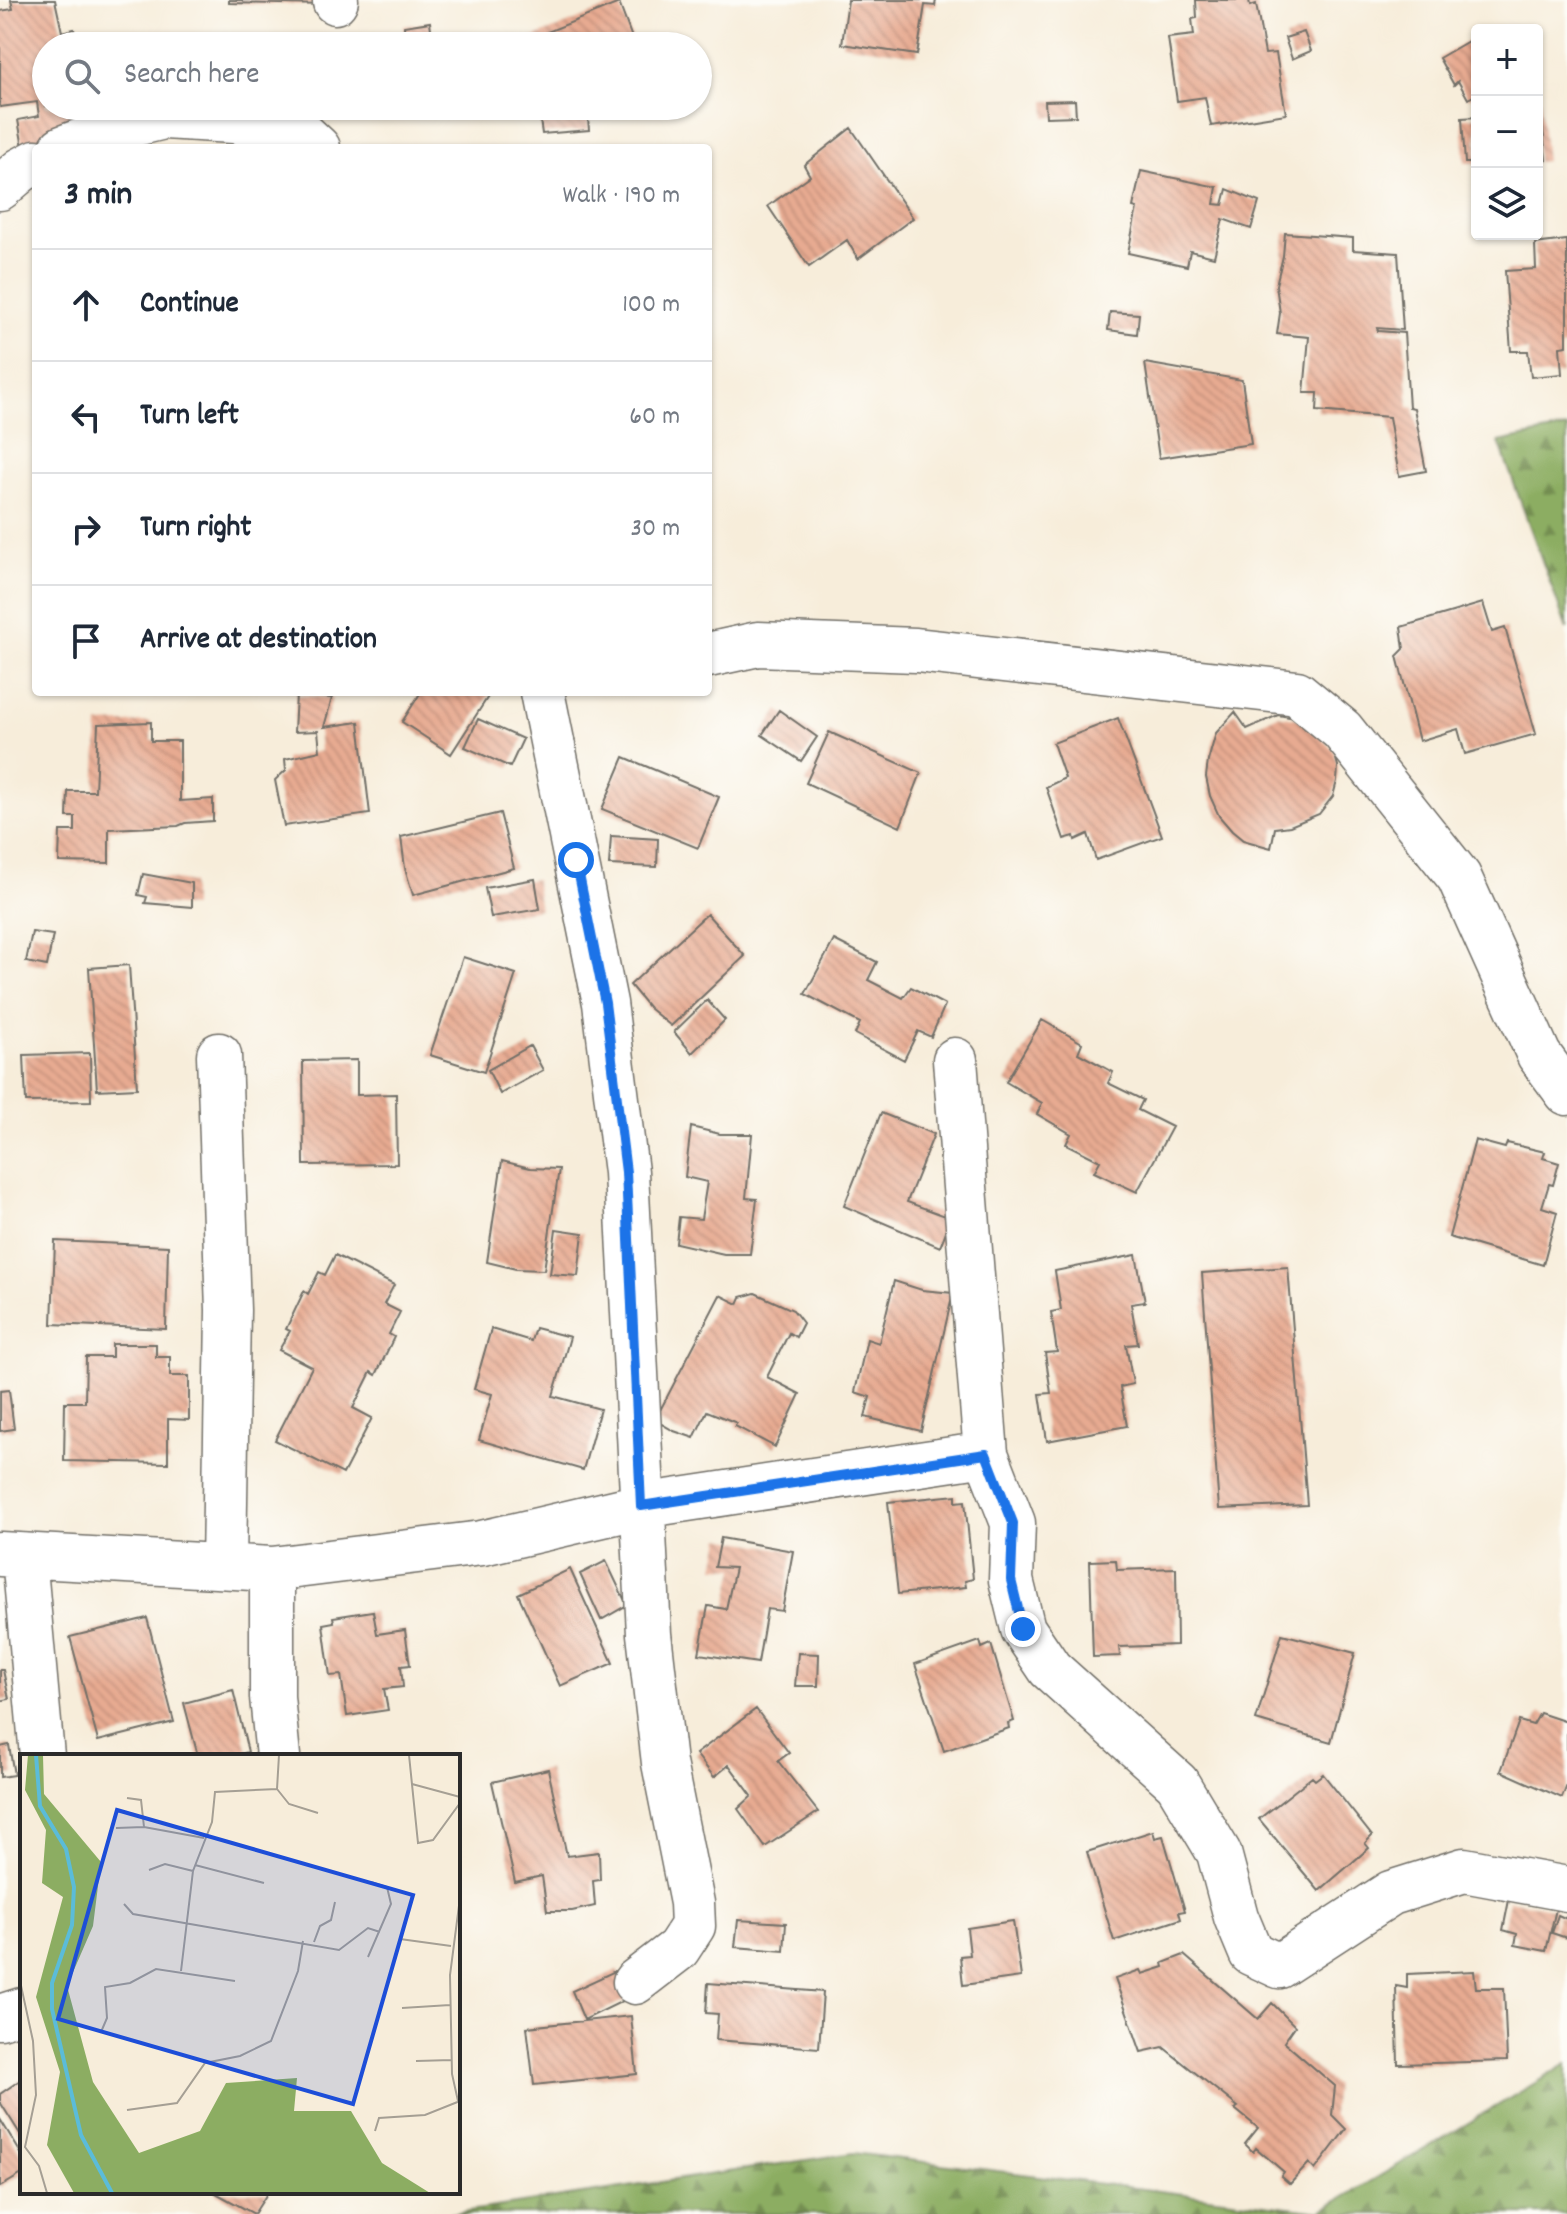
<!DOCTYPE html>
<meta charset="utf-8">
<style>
body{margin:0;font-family:Dekko,sans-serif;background:#f2f2f3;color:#1f2937}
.controls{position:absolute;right:24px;top:24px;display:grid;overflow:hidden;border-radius:8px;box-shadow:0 2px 6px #0004}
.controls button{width:72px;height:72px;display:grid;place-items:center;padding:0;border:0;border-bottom:2px solid #e0e1e3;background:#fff;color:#1f2937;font:40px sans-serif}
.stop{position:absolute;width:24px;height:24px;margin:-18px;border:6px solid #1a73e8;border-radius:50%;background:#fff}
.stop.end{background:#1a73e8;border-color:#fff;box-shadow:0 2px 8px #0008}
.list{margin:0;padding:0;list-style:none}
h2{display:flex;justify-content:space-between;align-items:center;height:104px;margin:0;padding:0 32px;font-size:34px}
h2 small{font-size:26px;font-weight:400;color:#747a83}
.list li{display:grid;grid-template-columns:52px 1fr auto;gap:24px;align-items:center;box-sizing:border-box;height:112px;padding:0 32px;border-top:2px solid #e0e1e3}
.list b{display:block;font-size:30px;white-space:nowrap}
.list em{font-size:26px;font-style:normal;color:#747a83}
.icon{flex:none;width:44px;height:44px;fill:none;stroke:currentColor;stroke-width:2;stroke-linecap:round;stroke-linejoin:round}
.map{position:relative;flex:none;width:1567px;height:2214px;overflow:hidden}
.search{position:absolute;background:#fff;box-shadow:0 2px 6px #0004;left:32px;top:32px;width:680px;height:88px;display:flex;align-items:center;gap:20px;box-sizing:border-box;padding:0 28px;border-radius:44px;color:#747a83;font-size:30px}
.panel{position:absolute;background:#fff;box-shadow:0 2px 6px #0004;left:32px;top:144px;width:680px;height:552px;border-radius:8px}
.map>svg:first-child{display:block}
.forest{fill:url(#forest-firs);stroke:#5c6c46;stroke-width:2}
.building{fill:url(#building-back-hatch)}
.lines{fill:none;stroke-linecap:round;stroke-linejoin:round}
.minor-casing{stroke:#726f68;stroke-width:47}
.minor{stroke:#fff;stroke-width:44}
.route{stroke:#1a73e8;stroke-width:10}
.inset-river{fill:none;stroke:#5bbcd9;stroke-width:4}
.inset-road{fill:none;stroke:#a59f94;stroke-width:2}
.view{fill:#1d4ed8;fill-opacity:0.15;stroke:#1d4ed8;stroke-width:4}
.inset-edge{fill:none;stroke:#2b2b2b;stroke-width:4}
</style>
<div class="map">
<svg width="1567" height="2214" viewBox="0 0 1567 2214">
<defs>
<pattern id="forest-firs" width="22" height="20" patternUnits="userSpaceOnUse" patternTransform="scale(2)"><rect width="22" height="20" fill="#8cad62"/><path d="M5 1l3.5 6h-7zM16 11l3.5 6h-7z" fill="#738d51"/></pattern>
<pattern id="building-back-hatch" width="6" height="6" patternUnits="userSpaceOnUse" patternTransform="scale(2)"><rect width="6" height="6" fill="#e7aa91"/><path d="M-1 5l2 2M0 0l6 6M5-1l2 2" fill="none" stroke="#c6927d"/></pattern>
</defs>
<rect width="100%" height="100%" fill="#fdfcf7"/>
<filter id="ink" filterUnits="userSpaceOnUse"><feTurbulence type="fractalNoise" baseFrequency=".0125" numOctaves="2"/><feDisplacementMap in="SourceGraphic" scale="16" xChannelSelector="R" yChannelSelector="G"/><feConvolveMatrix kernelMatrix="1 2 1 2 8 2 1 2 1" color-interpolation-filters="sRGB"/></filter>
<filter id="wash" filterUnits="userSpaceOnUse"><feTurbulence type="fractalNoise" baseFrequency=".006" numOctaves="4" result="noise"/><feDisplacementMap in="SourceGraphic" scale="32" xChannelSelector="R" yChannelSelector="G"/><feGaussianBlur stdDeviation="1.8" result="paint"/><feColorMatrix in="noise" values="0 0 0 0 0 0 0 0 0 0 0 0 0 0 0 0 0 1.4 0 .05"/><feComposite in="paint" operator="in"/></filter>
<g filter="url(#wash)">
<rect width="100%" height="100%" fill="#f7edda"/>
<path class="forest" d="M1567,428v201l-68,-187z
M1567,2064v150h-1118l404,-61 468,58z"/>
<g id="blocks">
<path class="building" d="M11,0h44l7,32 12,-3 4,17h-32v60h30l6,24 -59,17 -5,-27 21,-4 -2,-14 -37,5v-96l13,-2z
M229,0h99v5l-99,-2z
M848,0h88l-1,6 -10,-1 -8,50 -75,-11z
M1196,0h53l1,6 6,-2 9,50 11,-1 10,61 -75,12 -6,-29 -28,4 -9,-63 26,-3 -2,-16 5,-1z
M619,3l16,43h-109l-1,-5z
M430,22l3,22 -28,2 -1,-20z
M1304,32l7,19 -19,8 -7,-21z
M1477,36v58l-9,5 -10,-18 -4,4 -15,-27z
M1537,99h3l6,62 -9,1z
M1075,100l1,16 -30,1 -1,-16z
M538,106h49l2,24 -47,4z
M1477,117v46h-12l-3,-45z
M851,128l62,90 -55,41 -11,-19 -38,27 -41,-61 42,-30 -6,-11z
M1141,171l76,16 -3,17 9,1 4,-16 32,13 -8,27 -28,-10 -9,38 -24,-6 -3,15 -59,-13 9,-45 -4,-1z
M1285,233l68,5v12l45,3 5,77 -26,-2 1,3 26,2 5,74 5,1 12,63 -27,5 -10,-59 -72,-6 1,-18h-14l5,-56 -32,-3 3,-21 -4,-28 7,-29z
M1567,240v106l-7,1 2,27 -31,3 -3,-26h-17l-6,-80 31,-2 -1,-25z
M1110,312l29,2 -2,20 -29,-4z
M1145,363l97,17 9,64 -92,14z
M1483,603l9,29 13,-4 31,106 -71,20 -7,-25 -39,12 -22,-85 7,-7 -3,-22z
M421,692h70l-40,62 -49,-32z
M296,695l36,3 -8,29 35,-5 11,92 -86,12 -9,-46 11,-10 -1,-11 35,-8 -2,-20 -24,1z
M779,710l38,27 -16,24 -39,-26z
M1235,712l12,17 31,-14 23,4 32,30 5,17 -1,15 -4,15 -14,18 -29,12 -15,2 -4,20 -28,-8 -11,-9 -13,-15 -9,-20 -4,-19 2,-16 8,-28z
M1118,718l44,118 -66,24 -8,-26 -13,6 -1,-4 -10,3 -18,-52 19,-9 -12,-35z
M478,719l45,20 -13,28 -45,-20z
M151,722v19h29v60l33,-2v22l-28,2 -7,3 -69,3v34l-50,-1 1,-31h15v-14h-8l1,-26h27l3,-67z
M829,732l92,41 -21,54 -94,-44z
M624,757l95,40 -21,51 -96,-39z
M500,813l14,55 -101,27 -8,-27 -4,-31z
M611,836l47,3 -1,28 -48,-2z
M143,874l49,9v24l-47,-4 2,-6 -9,-2z
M535,879l5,30 -49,8 -6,-29z
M707,914l38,42 -74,70 -22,-18 -19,-23z
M32,932l21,3 -6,31 -21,-4z
M834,940l43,22 -9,18 35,18 8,-11 34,18 -14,32 -13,-6 -14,29 -49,-26 5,-11 -55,-29z
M463,957l53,17 -32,98 -54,-17z
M129,965l8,123 -40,2 -8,-122z
M707,1000l18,20 -33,33 -18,-21z
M1042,1020l40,23 -4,10 35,19 -5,11 35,17 -5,10 34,17 -35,65 -43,-20 6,-11 -34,-17 5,-10 -34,-20 5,-11 -36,-21z
M530,1046l13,24 -43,24 -12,-24z
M90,1053l1,48 -65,1 -2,-47z
M357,1060v35l39,-1 1,70 -93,1 -1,-104z
M881,1113l53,21 -27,68 44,16 -11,29 -96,-41z
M691,1127l29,7h32l-6,64 11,1 -7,55h-26l-48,-11 3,-26 22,2 6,-37 -22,-5z
M1475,1140l30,8 2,-5 38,9 -2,6 16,5 -6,22 -4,-1 -7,23 15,5 -14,53 -94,-28z
M502,1161l28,7 29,1 -15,101 -28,-1 -29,-7z
M556,1229l27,4 -5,43 -28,-2z
M55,1241l113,5 -2,83 -114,-5z
M335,1255l59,30 -10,19 16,8 -11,22 5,3 -18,38 -5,-3 -18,36 19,10 -29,56 -68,-34 37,-73 -33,-17 11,-19 -4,-2 18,-38 4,3 11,-22 6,3z
M1136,1255l9,47 -14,2 7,40 -12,1 7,39 -13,3 7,39 -80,15 -7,-47 11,-1 -6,-40 12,-1 -6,-40 10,-2 -6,-39z
M1288,1267l19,238 -88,4 -17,-236z
M894,1281l28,9 31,3 -32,138 -56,-14 5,-20 -15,-5 12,-53 12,4z
M755,1293l38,17 10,13 -7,14 -7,-4 -22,44 33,17 -25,53 -40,-21 2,-3 -30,-12 -13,27 -20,-7 -19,-11 65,-125 18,9 3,-7z
M535,1328l35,9 -17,59 47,13 -17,61 -104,-30 13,-46 -18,-5 17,-60 40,12z
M112,1344h44v13h14v19h19v44l-21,-1v44l-104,-2 1,-59h20l1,-45h26z
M9,1390l5,39 -14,2v-40z
M956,1495v7l9,-1 8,78 -8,2 1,6 -68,7 -10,-92z
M721,1538l72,13 -11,60 -15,-2 -9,54 -59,-9 9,-48 18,3 9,-41 -20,-1z
M1116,1560l1,10 59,-2 1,77 -58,2 1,9 -27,1 -3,-96z
M606,1561l21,44 -26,15 -21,-46z
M570,1569l43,94 -53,23 -42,-92z
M373,1611l4,23 28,-4 5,35 -9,1 2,21 -19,2 4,21 -41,6 -6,-41 -11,1 -7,-52 11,-2 -1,-5z
M147,1618l27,104 -76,19 -28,-104z
M1282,1634l73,19 -24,89 -75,-22z
M980,1641l2,7 9,-4 23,77 -6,2 1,5 -65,23 -29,-87z
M798,1653l21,1 -1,32h-23z
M0,1670h3l6,29 -9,2z
M233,1690l15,62 -16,4h-34l-14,-53z
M756,1709l33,44 -11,8 40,51 -53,35 -27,-38 14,-13 -23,-31 -15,12 -18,-23z
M1540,1713l27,9v63l-5,13 -61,-27 18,-50 14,4z
M9,1745l5,30 -14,2v-30z
M548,1769l19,87 32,-4 1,28 -7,1 2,25 -23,5h-25l-5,-35 -27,6 -23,-100z
M1323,1774l49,62 -7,7 4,5 -50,43 -60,-72 53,-42 3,3z
M1153,1831l2,7 8,-2 22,75 -6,1 2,7 -67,22 -27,-89z
M1509,1900l47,9 -10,42 -31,-6 2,-11 -14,-4z
M1558,1915l9,4v19l-15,-5z
M738,1920l48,3 -2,28 -49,-4z
M1013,1921l8,56 -58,8 -3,-29 10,-1 -3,-27z
M1184,1955l74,64 14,-16 23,23 -11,16 51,44 -3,29 14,14 -31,41 -6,-7 -19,21 -9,-8 3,-4 -28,-24 -3,4 -8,-8 13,-16 -23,-19 3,-2 -75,-60 -22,5 -26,-73 25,-9 2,4 22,-7 -1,-4z
M617,1970l12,28 -45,22 -12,-29z
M1474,1971l2,17h28l3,73 -109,3 -2,-78 11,2v-14z
M708,1983l115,9 -4,56 -103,-8 2,-26 -12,-1z
M631,2016l6,58 -103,11 -7,-58z
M22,2079v58l-22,-35v-8z
M0,2119l22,36v19l-22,13z
M214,2192h54l-14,22z"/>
</g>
</g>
<g filter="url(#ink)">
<use href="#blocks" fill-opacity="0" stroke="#726f68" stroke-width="2"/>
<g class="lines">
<defs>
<path id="minor" d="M335,2l1,-2
M62,148l48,-18 54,-13 69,4 71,14 14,13
M0,188l21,-18 15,-8
M708,655l50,-11 158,6 381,43 45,37 117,147 80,178 28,38
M542,692l63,311 21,169 23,462 15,129 28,140 1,23 -15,23 -43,33
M219,1055l9,255 -4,256
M955,1060l31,394 27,69 -2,57 12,49 27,40 127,114 42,70 17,64 15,36 28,13 112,-73 73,-23 103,19
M0,1554l272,15 210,-26 159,-37 345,-52
M24,1557l18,199
M272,1569v128l6,59
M0,2017l22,-7"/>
</defs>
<use href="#minor" class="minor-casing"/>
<use href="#minor" class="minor"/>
</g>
</g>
<g class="lines" filter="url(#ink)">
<path class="route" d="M576,860l29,143 21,169 15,334 345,-52 27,69 -2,57 12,49"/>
</g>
<g transform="translate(20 1754)">
<rect width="440" height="440" fill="#f7edda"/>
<path d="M8,1h15l1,39 57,68 -8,64 -26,60 26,96 46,71 61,-22 26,-48 71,-5 -3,33h57l31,52 48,30h-356l-27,-48 13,-73 -24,-75 27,-100 -21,-14 4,-53 -21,-40z" fill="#8cad62"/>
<path class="inset-river" d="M16,1l4,51 26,43 8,38 -2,38 -20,58v26l29,126 31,58"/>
<path class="inset-road" d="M389,1l9,88 15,-3 27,-37M392,30l48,13M257,35l12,15 29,9M107,44l14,2 3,27M96,74l28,-1 60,11M175,111l69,18M129,116l16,-6 28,7M104,150l9,10 206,36 29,-22 12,4M380,185l51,7M294,188l6,-16 11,-6 4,-18M348,203l23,-53 -4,-17 -16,-5M161,217l12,-100 19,-49 3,-30 62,-3 2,-34M0,227l13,60 3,54 -11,52 14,19 8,27M382,254l48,-3M81,278l6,-14 -2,-31 25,-4 26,-14 79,12M396,307l36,-1M438,347l-6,-27 -2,-99 10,-77M107,356l50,-7 28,-40 35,-7 31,-15 27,-70 5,-30M355,377l4,-13 46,-3 35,-14"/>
<path class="view" d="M97,56l296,85 -60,209 -295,-85z"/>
<rect width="440" height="440" class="inset-edge"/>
</g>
</svg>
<div class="controls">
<button>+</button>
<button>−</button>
<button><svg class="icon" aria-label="layers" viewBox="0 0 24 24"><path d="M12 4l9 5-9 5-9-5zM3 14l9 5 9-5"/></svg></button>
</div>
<div class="stop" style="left:576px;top:860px"></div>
<div class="stop end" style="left:1023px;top:1629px"></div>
<div class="search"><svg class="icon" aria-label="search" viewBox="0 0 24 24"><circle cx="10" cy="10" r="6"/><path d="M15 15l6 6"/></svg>Search here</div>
<section class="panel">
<h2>3 min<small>Walk · 190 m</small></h2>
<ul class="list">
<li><svg class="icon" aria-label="ahead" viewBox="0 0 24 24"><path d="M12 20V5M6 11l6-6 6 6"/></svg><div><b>Continue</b></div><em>100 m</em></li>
<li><svg class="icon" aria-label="left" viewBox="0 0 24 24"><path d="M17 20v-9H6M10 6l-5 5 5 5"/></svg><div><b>Turn left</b></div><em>60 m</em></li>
<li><svg class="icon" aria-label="right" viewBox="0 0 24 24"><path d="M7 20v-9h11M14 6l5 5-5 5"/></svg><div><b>Turn right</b></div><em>30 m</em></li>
<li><svg class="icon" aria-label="arrive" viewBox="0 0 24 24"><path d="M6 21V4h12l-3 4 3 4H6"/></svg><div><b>Arrive at destination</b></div></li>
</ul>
</section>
</div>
